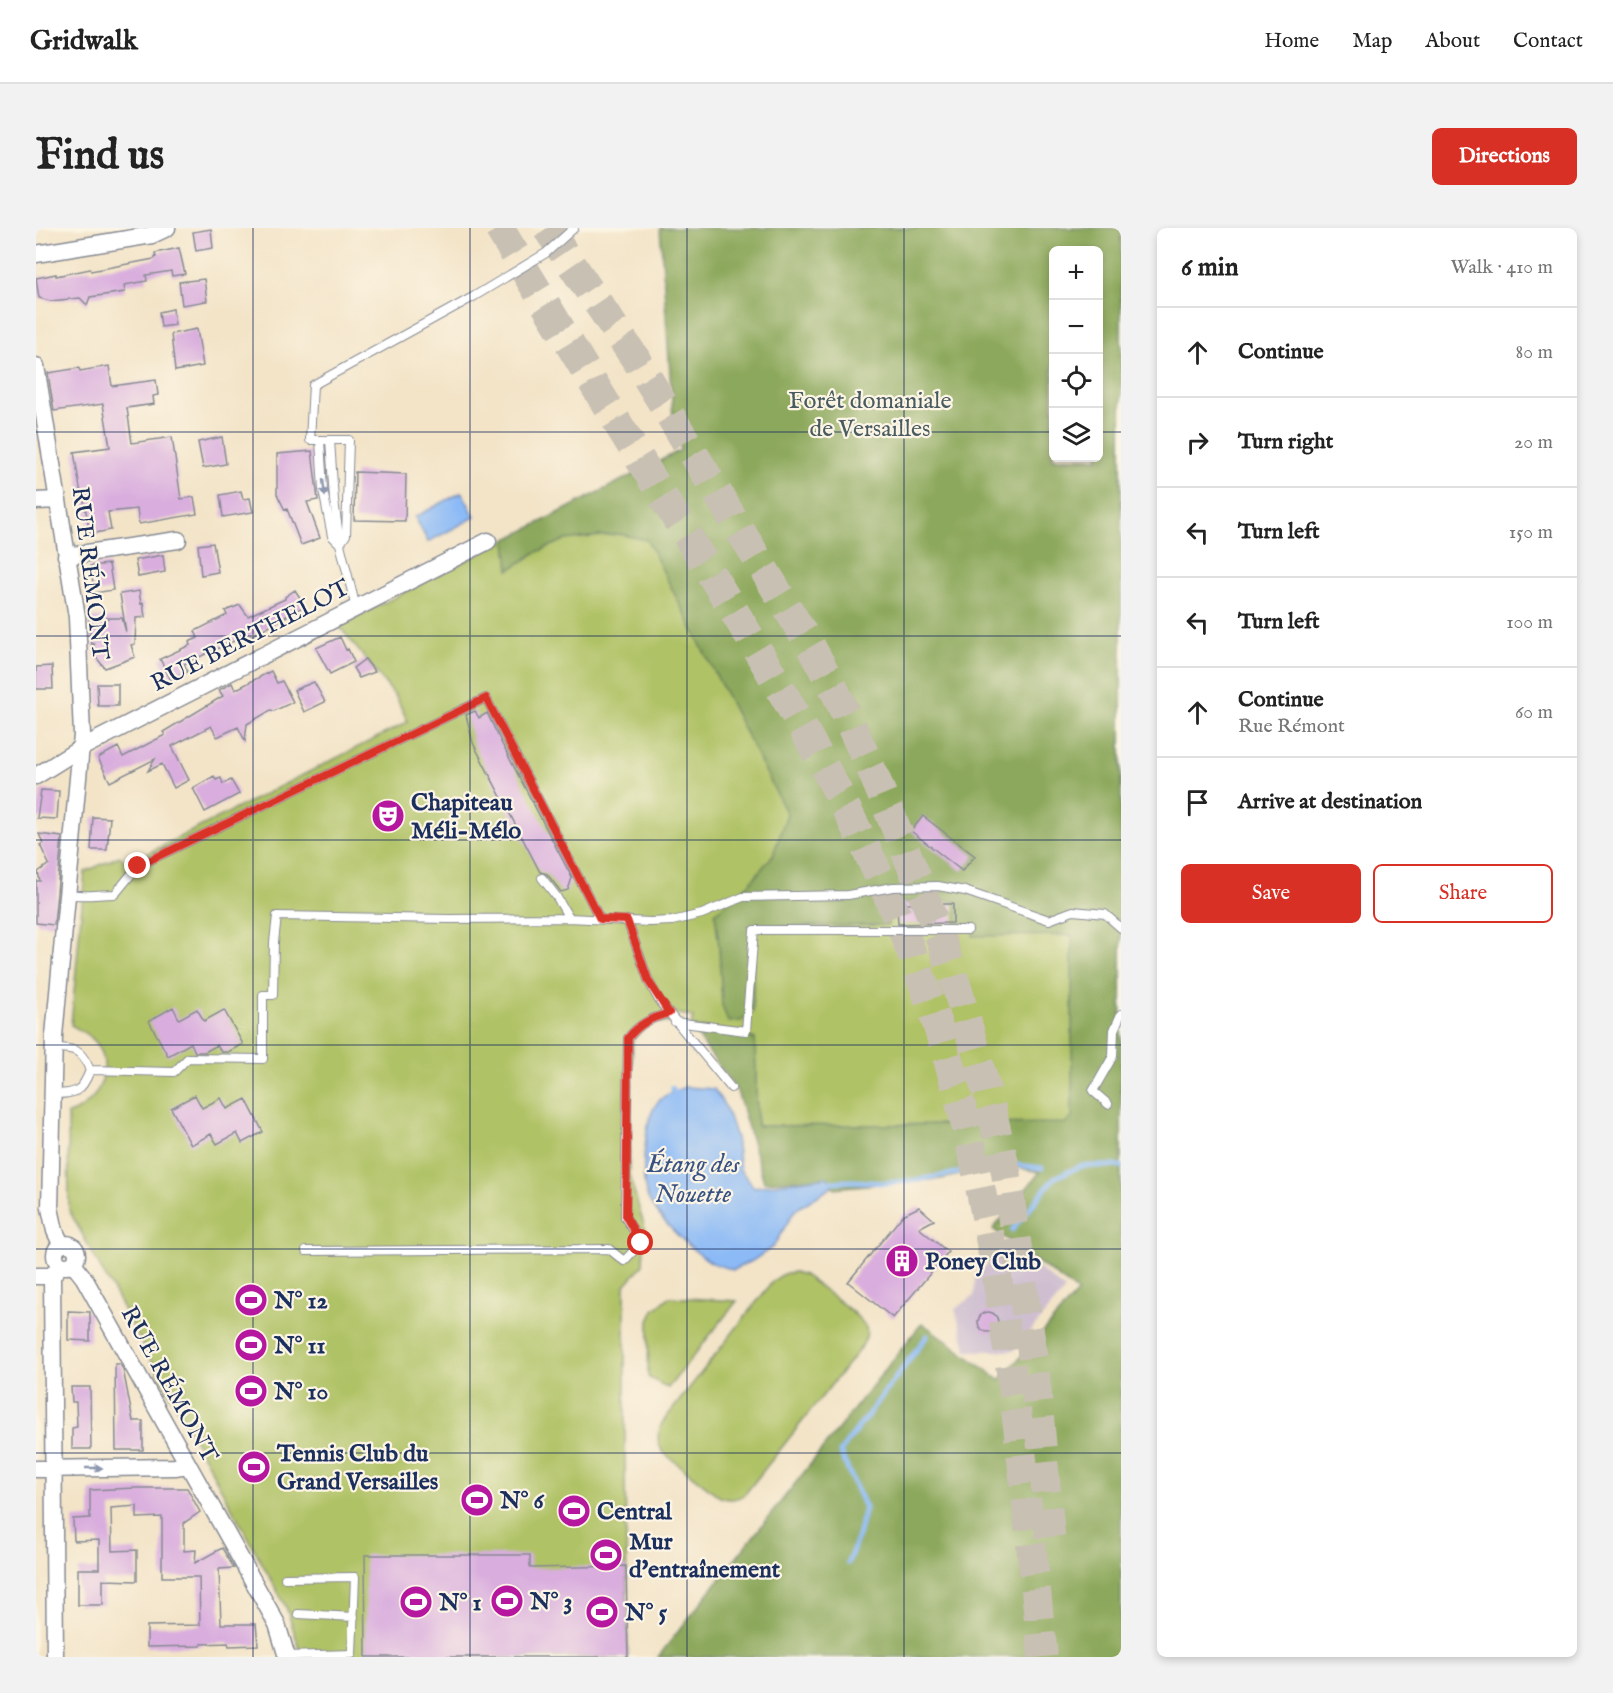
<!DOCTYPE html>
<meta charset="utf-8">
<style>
body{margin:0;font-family:"IM FELL English",serif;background:#f2f2f2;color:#222}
.controls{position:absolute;right:18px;top:18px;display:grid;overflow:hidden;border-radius:9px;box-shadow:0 3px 9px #0003}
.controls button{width:54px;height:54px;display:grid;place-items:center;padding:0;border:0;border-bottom:2px solid #e0e0e0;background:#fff;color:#222;font:30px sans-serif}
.stop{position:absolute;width:18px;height:18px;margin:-14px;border:4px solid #d93025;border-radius:50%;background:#fff}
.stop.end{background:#d93025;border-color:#fff;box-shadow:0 2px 6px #0008}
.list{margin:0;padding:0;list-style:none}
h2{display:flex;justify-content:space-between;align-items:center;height:78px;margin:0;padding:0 24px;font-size:26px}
h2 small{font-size:20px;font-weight:400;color:#767676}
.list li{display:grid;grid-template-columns:39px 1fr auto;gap:18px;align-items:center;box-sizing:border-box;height:90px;padding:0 24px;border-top:2px solid #e0e0e0}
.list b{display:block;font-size:22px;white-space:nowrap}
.list p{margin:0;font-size:20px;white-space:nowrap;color:#767676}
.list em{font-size:20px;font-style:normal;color:#767676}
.actions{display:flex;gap:12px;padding:18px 24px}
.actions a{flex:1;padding:14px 0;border:2px solid #d93025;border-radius:9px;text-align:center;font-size:21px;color:#d93025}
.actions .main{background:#d93025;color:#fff}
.icon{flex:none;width:33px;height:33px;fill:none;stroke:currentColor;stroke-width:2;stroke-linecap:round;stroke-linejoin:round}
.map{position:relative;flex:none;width:1085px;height:1429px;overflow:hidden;border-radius:9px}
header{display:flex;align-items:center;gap:36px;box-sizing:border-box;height:84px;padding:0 30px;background:#fff;border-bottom:2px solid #e0e0e0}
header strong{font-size:28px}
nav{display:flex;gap:33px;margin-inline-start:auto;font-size:21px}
.intro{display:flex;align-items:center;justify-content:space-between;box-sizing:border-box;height:144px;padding:0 36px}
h1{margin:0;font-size:42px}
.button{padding:15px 27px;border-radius:9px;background:#d93025;color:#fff;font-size:21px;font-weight:700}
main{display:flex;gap:36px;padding:0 36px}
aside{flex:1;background:#fff;border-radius:9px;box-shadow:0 3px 9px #0003}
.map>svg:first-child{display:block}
.industrial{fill:#cebed0}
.green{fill:#b0c266;stroke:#667862;stroke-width:1.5}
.forest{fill:#8ca85b;stroke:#546c5c;stroke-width:1.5;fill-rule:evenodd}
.water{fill:#8bbaf6;stroke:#5374aa;stroke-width:1.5}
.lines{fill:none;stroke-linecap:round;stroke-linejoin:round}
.stream{stroke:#8bbaf6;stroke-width:5}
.building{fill:#d9adde}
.motorway-tunnel{stroke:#c8c0b3;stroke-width:30;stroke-dasharray:30 15;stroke-linecap:butt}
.service-casing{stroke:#878a93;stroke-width:10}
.minor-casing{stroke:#878a93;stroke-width:19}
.service{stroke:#fff;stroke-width:8}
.minor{stroke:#fff;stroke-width:16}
.oneway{fill:#8d97ae}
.route{stroke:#d93025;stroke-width:8}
.grid{fill:none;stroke:#1b2f5e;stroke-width:1.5;stroke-opacity:0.55}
.labels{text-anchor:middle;stroke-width:4.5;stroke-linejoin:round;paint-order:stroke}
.park-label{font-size:24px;fill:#485b60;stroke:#fcf5e5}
.street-label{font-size:24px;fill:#1b2f5e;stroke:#fcf5e5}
.poi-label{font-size:24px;font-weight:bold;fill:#1b2f5e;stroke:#fcf5e5;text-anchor:start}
.water-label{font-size:26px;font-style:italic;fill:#375284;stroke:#fcf5e5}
</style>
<header>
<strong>Gridwalk</strong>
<nav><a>Home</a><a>Map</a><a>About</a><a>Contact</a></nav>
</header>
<div class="intro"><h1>Find us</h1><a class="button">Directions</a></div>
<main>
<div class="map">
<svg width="1085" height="1429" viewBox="0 0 1085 1429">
<rect width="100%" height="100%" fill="#fcf5e5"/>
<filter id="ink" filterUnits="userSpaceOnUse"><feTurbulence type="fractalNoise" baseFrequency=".0167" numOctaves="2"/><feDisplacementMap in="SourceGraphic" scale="12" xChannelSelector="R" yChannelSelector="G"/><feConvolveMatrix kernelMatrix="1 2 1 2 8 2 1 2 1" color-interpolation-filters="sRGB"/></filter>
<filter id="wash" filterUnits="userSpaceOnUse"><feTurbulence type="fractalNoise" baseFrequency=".008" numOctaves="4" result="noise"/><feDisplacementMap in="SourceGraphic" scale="24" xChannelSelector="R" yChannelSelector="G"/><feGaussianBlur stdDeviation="1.35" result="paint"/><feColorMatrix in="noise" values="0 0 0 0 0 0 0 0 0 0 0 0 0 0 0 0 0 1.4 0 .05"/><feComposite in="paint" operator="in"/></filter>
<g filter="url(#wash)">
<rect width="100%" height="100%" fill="#f3e4c8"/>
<path class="industrial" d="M971,1014l58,48 -51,61h-47l-12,-42 19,-13 1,-17z"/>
<path class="green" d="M645,222l440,464 -50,220 -314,-8 -2,-87 -18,-7 -46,-5 2,-10 -22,-5 -1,11c-19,-2 -25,4 -37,17l-4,135 16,53 -2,37 -18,20v191l3,181h-326l-15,-48 -218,-399 -1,-96c28,-8 46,-42 30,-69 -6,-9 -18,-15 -27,-20l14,-153 34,-16 9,7 280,-141 -12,-25 -57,-71z
M758,1044l10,3c13,10 57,40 62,53 2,7 -1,12 -4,18l-117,148c-9,6 -15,6 -25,3l-56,-44c-8,-10 -7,-18 -2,-30l111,-142 10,-7z
M633,1069l68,4 -69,87 -20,-11 1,-56 5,-11z"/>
<path class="forest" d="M624,0h461v1429h-463l264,-334 78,57 78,-88 -85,-63 47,-57 -36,-7 -63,14 -100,8 -5,2 -4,-2 -4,-9 -64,4 -27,-91 -46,-64 64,12 2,87 309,-3 6,-5v-183l-99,1v-10h-16l-1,-25 -63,2v7l-5,2v13l-135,2v84l-12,10 -13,1 -6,-17 -3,-58 -4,-34 35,-30 23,-28 14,-41 -140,-274 -28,-6 -54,6 -30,13 -26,17 -3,-30 175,-90 -7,-18zM1017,22h45v208h-45z"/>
<path class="water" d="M426,264l13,25 -47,25 -13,-25z
M649,859l29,2 12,19 10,30 4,32 14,17 74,-10 4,10 -37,23 -22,37 -21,14 -19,9c-7,-3 -16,-4 -22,-8 -19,-11 -60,-49 -65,-70 -5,-17 -1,-66 7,-82 6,-14 19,-18 32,-23z"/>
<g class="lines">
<path class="stream" d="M636,860l1,3
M794,954l23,-1 33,2 31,-3 91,-16 34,4
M976,1002l42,-52 27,-12h40
M812,1335l10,-27 7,-28 -25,-56 87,-116"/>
</g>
<g id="blocks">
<path class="building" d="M175,1l2,19 -17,3 -3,-19z
M143,20l6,26 -13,2 -1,-5 -25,4 1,6 -23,4 1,7 -35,5 -3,8 -7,-7 -30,3 -11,-3 -3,-20 20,-4v2l34,-7 1,2 63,-12 2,-2 -1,-4z
M168,51l3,22 -25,4 -3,-23z
M137,81l2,16 -14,2 -2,-15z
M161,101l6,37 -28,5 -4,-37z
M73,138l3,20 44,-6 2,15 -5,1 1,8 -27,4 5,35 40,-6 9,62 13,-2 3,17 -58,10 -2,-15 -29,3 3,18 -21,4 -6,-34h-2l-8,-48 36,-5 -7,-43 -49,7 -6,-38 31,-5 1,3z
M186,209l4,27 -23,4 -5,-26z
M276,223l6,49 -11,2 13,36 -19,7 -14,-36 -2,1 -8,-16v-40z
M319,244l51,2 -1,47 -51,-1z
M205,263l2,8 7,-1 3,14 -30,5 -3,-22z
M177,315l5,29 -17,3 -3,-30z
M127,327l2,17 -27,5 -3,-17z
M73,336l4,26 -18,3 -5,-27z
M259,362l9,14 -2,1 1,2 -63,35 -2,-3 -54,25 4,8 -17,8 -11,-21 30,-14 -1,-3 9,-4 -3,-7 32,-16 -2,-4 15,-6 8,11 37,-17v-2z
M103,363l2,13 2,-1 2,14 -9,1 -1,26 -4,1 4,12 -30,11 -11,-13v-11h-3l-2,-26h33l4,14 -6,-38z
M304,409l6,13 2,-1 6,13 -24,12 -14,-26z
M329,431l10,13 -16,6 -6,-10z
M16,438l1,23h-17v-22z
M235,443l6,12 5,-2 11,21 -19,9 -3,-1 -24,14 -2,17 -7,-14 -21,10 -6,-11 -39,20 17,34 -15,8 -12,-24 -14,7 7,-12 -45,23 -12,-24 20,-11 5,10 42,-22 -2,-3 60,-36 -4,-6 13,-7 3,7z
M278,454l11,20 -21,10 -10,-22z
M61,456h21v22h-20z
M439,483l4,7 8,-5 14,29 71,136 -4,12 -7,2 -14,-18 -7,-2 -67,-129 -7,-28z
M178,548l2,4 5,-2 2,6 8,-4 8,14 -34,18 -12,-24z
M5,562l18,1 -2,28 -20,-1z
M887,588l52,40 -13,15 -51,-40z
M57,589l17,1 -3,32h-16z
M3,606l23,3 -8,88 -18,-2v-42h4l-2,-9 11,-8 -9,-19 3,-2z
M861,676h56v19l-55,1z
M137,779l6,12 18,-10 7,12 20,-11 19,34 -15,8h-7l-4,-7 -12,7h-10l-4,-9 -23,13 -19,-35z
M159,867l7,13 19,-10 6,11 19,-10 17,33 -21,11 -5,-10 -20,11 -6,-10 -20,11 -20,-37z
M883,979l15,13 -15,8 29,24 -55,66 -45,-36 55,-67z
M32,1083l22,1v29l-22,-1z
M942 1094a10 10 0 1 1 20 0a10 10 0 1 1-20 0Z
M79,1136h5l3,5 10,52h10v29h-27z
M35,1159h19l1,62h-19v-21l5,-1 -1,-25h-4z
M100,1260h51l13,24 -16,11v28l12,-1 -1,13 27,-15 12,20 -15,1 2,55h35l2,21 -29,1 -1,-3 -27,1v2l-54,1v-21l53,-1 -1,-48h-37v-60l-25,1v-12l-26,2 1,43 25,-1v31l-34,-1v25h-25v-36h21v-29l-25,1 -1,-22 17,-1v-28z
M329,1327h165v13l96,-2 2,91h-262z"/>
</g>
</g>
<g filter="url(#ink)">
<use href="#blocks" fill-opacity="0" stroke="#878a93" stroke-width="1.5"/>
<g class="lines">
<path class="motorway-tunnel" d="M463,0c57,93 113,187 171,280 97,156 197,314 258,489 74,212 91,438 115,660
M511,0l90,133 174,286 23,42 39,84 40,96 27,68 18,54 32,113 16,68 28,193 17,179"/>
<defs>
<path id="service" d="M284,212l3,50 9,46 8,8 16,64
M294,212l4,60 6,44
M304,316l6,-9 3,-95h-39l3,-55 160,-88 73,-44 28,-25
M31,666c17,3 31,0 48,0l23,-28 348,-168 114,221
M533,690l81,4 22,-1 30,-7 41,-17 105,-2 45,-8 45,-1 27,5 84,29 24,-9 32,3 16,14
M591,692l22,62 11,20 71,86
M639,794l71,9 8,-101h214
M54,842l84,2 14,-14 75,1v-64h10l1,-53 3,-26 172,3 120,-1 -13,-22 -14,-18
M16,866c22,0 30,-1 38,-24 -9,-21 -15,-22 -36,-22
M1072,876l-15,-13 20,-35 1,-26 7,-16
M270,1023l303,-2 15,12 17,-18 -16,-26 3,-179c12,-15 23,-20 41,-25
M249,1350l70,-1 -3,77 -66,2
M262,1386l56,3"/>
<path id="minor" d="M0,26l116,-19 15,-7
M0,138l41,251 5,118 -28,301 -4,172 5,23 6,13
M0,273l22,-1
M30,328l112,-16
M0,548l45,-28 407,-207
M19 1027a11 11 0 1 1 22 0a11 11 0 1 1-22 0Z
M37,1036l11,14 193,346 10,33
M0,1048h16
M0,1241l139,-2 13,-2
M19,1429l-3,-381 8,-11"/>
</defs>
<use href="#service" class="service-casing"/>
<use href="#minor" class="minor-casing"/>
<use href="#service" class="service"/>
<use href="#minor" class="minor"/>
</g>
<defs><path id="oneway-solid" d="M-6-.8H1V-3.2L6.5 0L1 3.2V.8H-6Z" transform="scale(1.5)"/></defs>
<g class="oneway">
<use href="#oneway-solid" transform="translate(288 260) rotate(83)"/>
<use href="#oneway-solid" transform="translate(58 1240)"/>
</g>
</g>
<g class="lines" filter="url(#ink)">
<path class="route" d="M102,638l348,-168 114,221 27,1 22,62 20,31c-18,5 -29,10 -41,25l-2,179 15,26"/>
</g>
<path class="grid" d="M217,0v1429M434,0v1429M651,0v1429M868,0v1429M0,204h1017M1062,204h23M0,408h1085M0,612h1085M0,817h1085M0,1021h1085M0,1225h1085"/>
<defs>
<symbol id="theatre-disc" viewBox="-11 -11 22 22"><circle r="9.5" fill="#b5179e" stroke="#fcf5e5"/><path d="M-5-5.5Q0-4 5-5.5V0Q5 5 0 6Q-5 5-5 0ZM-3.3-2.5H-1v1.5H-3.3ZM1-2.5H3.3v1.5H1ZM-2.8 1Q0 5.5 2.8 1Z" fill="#fff"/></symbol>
<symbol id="building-disc" viewBox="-11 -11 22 22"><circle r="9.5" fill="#b5179e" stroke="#fcf5e5"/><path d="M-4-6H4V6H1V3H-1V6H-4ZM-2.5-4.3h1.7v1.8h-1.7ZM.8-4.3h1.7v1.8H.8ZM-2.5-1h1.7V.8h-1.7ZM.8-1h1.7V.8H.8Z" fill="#fff"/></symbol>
<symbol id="stadium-disc" viewBox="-11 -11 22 22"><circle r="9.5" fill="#b5179e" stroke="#fcf5e5"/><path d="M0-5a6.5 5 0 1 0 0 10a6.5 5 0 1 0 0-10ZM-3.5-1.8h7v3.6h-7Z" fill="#fff"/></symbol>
</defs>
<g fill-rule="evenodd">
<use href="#theatre-disc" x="333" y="569" width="38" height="38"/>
<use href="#building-disc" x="847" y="1014" width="38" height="38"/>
<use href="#stadium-disc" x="196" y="1053" width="38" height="38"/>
<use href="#stadium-disc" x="196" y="1098" width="38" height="38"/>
<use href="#stadium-disc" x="196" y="1144" width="38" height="38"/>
<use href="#stadium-disc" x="199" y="1220" width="38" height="38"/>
<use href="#stadium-disc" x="422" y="1253" width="38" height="38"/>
<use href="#stadium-disc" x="519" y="1264" width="38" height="38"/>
<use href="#stadium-disc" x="551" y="1308" width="38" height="38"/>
<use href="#stadium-disc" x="452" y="1354" width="38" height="38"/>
<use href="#stadium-disc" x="361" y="1355" width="38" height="38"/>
<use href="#stadium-disc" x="547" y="1365" width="38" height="38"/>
</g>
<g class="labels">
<g class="park-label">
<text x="834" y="180">Forêt domaniale<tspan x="834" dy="28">de Versailles</tspan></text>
</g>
<g class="street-label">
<text transform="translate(55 345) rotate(83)" y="8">RUE RÉMONT</text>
<text transform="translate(214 407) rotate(-27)" y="8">RUE BERTHELOT</text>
<text transform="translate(134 1156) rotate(61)" y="8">RUE RÉMONT</text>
</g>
<g class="poi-label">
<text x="375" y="582">Chapiteau<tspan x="375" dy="28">Méli-Mélo</tspan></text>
<text x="889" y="1041">Poney Club</text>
<text x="238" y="1080">N° 12</text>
<text x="238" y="1125">N° 11</text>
<text x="238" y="1171">N° 10</text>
<text x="241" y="1233">Tennis Club du<tspan x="241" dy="28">Grand Versailles</tspan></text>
<text x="464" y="1280">N° 6</text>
<text x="561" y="1291">Central</text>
<text x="593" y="1321">Mur<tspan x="593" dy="28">d'entraînement</tspan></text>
<text x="494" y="1381">N° 3</text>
<text x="403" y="1382">N° 1</text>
<text x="589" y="1392">N° 5</text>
</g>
<g class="water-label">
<text x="657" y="944">Étang des<tspan x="657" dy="30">Nouette</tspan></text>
</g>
</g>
</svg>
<div class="controls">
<button>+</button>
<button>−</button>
<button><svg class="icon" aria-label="locate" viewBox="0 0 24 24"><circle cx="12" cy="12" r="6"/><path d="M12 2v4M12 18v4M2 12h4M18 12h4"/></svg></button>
<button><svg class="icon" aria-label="layers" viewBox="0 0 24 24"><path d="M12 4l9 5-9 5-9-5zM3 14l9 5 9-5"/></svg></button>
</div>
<div class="stop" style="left:605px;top:1015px"></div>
<div class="stop end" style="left:102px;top:638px"></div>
</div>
<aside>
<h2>6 min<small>Walk · 410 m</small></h2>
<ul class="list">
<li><svg class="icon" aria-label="ahead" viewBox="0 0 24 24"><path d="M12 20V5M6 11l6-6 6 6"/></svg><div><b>Continue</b></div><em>80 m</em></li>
<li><svg class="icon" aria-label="right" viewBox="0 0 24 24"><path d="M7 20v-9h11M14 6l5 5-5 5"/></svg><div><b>Turn right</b></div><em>20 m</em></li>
<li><svg class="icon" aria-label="left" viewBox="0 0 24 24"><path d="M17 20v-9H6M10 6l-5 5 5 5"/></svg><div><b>Turn left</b></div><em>150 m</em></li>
<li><svg class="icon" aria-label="left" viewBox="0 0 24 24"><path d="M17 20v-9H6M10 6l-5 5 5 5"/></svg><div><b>Turn left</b></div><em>100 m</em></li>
<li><svg class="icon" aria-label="ahead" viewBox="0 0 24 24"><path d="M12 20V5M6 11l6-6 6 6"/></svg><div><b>Continue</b><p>Rue Rémont</p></div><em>60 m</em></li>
<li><svg class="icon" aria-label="arrive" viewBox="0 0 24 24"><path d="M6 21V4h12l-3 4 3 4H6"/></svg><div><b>Arrive at destination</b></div></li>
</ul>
<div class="actions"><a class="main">Save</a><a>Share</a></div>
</aside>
</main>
